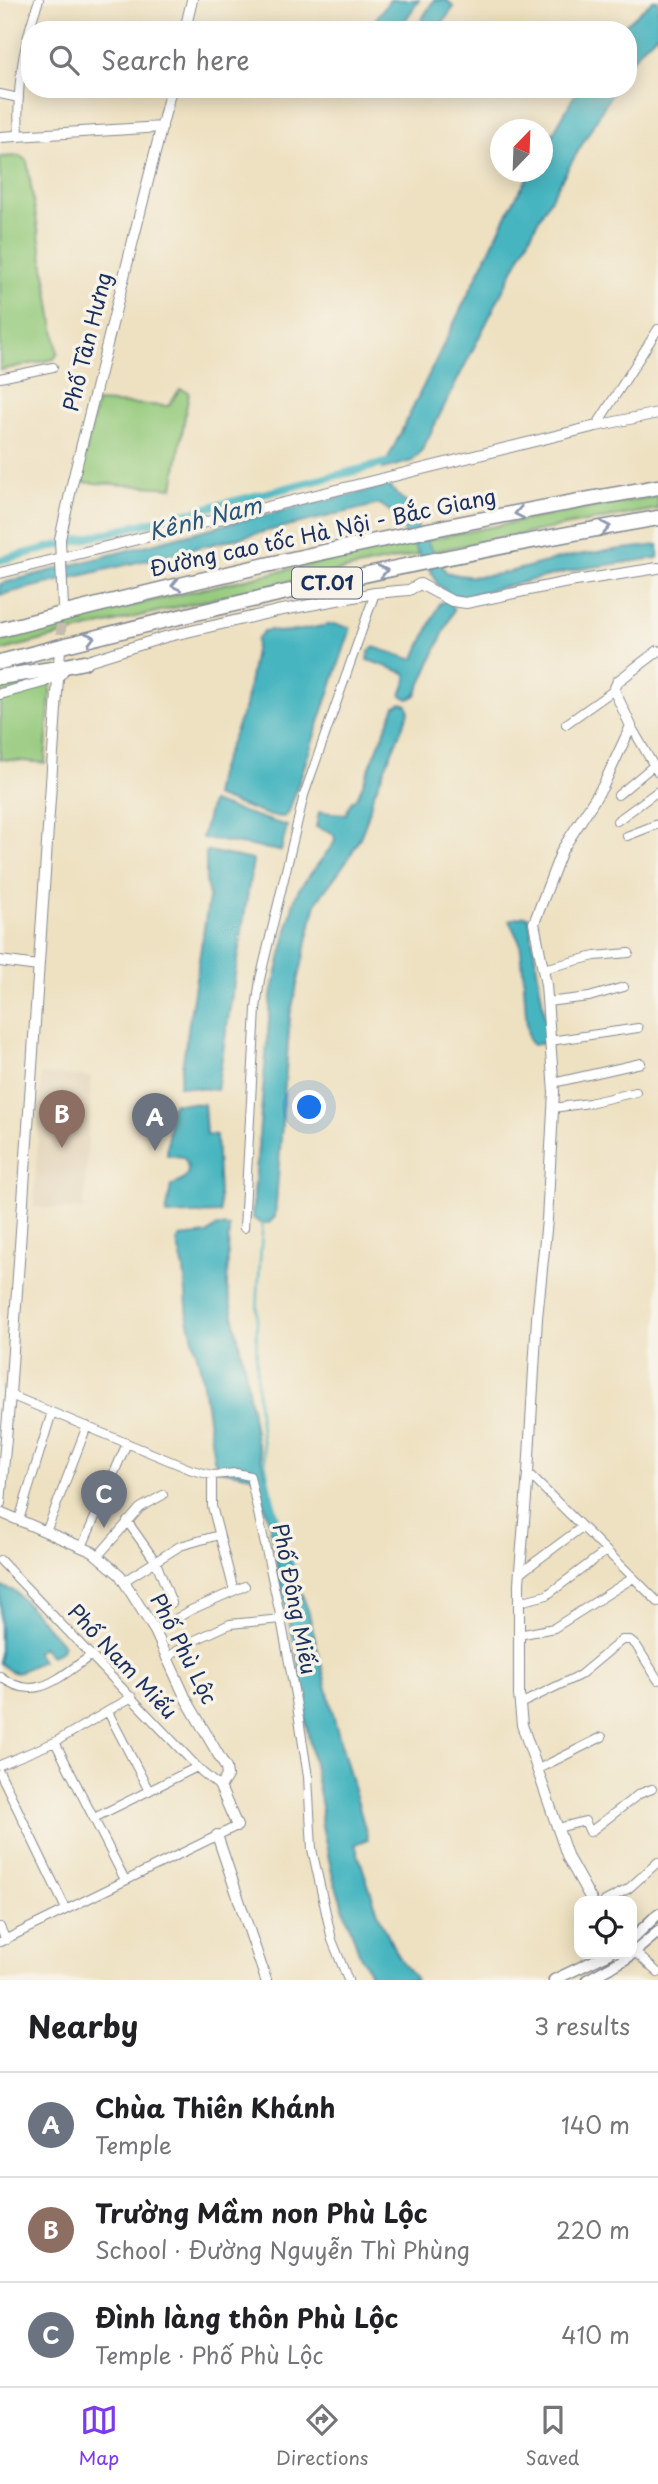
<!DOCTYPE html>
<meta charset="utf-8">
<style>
body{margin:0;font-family:"Playpen Sans",sans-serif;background:#f2f2f2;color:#202124}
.controls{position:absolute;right:21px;bottom:21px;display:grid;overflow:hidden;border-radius:14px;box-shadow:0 4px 18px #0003}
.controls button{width:63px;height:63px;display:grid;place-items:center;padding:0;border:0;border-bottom:2px solid #e0e0e0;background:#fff;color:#202124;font:35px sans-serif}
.compass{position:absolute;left:490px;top:119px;width:63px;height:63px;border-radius:50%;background:#fff;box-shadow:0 4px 18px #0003;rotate:23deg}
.you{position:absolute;left:310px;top:1108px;width:24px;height:24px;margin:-18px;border:5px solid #fff;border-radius:50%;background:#1a73e8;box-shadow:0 0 0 10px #1a73e833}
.badge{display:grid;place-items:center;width:46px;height:46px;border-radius:50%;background:#7c3aed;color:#fff;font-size:23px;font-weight:700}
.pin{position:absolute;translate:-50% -58px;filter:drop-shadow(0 2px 4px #0008)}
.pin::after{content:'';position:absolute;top:37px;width:24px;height:21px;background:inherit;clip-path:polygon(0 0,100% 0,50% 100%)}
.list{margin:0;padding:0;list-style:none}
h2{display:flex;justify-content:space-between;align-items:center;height:91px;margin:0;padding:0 28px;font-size:30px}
h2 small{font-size:23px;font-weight:400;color:#757577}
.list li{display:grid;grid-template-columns:46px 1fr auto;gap:21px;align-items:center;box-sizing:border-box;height:105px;padding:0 28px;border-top:2px solid #e0e0e0}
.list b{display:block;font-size:26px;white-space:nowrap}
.list p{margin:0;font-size:23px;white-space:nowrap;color:#757577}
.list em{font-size:23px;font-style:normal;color:#757577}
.icon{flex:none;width:38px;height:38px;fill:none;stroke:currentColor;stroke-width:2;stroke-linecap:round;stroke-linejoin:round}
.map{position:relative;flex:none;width:658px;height:1980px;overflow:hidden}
.search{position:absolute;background:#fff;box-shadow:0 4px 18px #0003;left:21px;right:21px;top:21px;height:77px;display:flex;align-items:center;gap:18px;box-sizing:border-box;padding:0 24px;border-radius:28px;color:#757577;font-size:26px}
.sheet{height:406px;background:#fff}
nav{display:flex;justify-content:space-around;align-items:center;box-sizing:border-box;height:98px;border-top:2px solid #e0e0e0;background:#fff;font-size:19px;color:#757577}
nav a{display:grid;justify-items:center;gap:4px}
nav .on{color:#7c3aed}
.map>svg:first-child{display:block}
.built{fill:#e1d2b6}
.green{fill:#94ca7b;stroke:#587c6c;stroke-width:2}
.water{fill:#46b5c0;stroke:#30728f;stroke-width:2}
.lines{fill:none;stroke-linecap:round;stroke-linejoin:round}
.stream{stroke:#46b5c0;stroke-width:2.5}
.canal{stroke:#46b5c0;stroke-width:8}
.tertiary-tunnel{stroke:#c4bdad;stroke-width:10;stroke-dasharray:10 5;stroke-linecap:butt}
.minor-casing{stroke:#848890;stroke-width:10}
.tertiary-casing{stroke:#848890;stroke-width:12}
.secondary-casing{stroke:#848890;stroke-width:13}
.motorway-casing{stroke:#848890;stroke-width:17}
.minor{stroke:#fff;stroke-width:8}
.tertiary{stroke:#fff;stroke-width:10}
.secondary{stroke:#fff;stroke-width:10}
.motorway{stroke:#fff;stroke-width:14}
.oneway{stroke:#8d97ae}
.labels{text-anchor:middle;stroke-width:7;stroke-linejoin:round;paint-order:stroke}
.shield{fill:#f7f3e8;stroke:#5d6a87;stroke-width:2}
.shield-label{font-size:19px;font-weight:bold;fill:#1b2f5e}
.street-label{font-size:21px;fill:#1b2f5e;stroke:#f7f3e8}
.water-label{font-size:23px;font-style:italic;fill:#28577b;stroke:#f7f3e8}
</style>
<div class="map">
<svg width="658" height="1980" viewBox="0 0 658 1980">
<rect width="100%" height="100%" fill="#f7f3e8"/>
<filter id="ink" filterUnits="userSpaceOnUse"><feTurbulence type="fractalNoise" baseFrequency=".0143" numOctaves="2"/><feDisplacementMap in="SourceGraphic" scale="14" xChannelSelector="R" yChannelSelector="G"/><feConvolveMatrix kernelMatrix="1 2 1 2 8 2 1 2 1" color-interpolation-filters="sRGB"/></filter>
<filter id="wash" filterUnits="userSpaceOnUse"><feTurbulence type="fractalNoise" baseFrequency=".00686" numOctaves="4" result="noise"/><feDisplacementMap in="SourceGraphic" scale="28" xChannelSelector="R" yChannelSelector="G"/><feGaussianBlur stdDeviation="1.57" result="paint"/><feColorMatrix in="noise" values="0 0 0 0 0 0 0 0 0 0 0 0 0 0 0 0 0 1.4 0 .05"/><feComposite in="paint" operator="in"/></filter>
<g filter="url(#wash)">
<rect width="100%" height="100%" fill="#eee1c1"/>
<path class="built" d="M41,1074l50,3 -7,133 -50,-3z"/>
<path class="green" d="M20,156l7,5 31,192 -4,6 -54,11v-213z
M180,389l9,3 -16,96 -94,-6 18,-80 71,4z
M658,496v13c-221,39 -441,85 -658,142v-13c218,-55 437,-104 658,-142z
M52,669l-7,94 -45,-4v-74z"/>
<path class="water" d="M390,0h29l-20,30h-6l-19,-9z
M434,0h13l7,7 -17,23h-22z
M653,0h5v33l-16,15 -14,17v-35h-9z
M578,89h36l-74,128 -119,235 -9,9 -29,8 129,-265 19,-32h11l1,-21z
M388,486l25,23 1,12 32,51c40,13 81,-7 121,-15 30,-6 61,-8 91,-12v13l-80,11 -113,27 -11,-1 -4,10 4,4 -38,86 -7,4 -8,-4 6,-16 -2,-6 -37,-13 1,-8 4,-5 38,12 4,-1 25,-55 5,-1 3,-9 -11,-9 -3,-8 -43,-64 -11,-8 -380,91v-11l223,-59z
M333,624l17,3v4l-62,183 -4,3 -13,-1 -57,-20 4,-22 27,-67 12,-68 7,-8 7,-1 6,2 25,-2z
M402,703l5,2 2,7 -37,86c-7,44 -29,68 -55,103l-2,6 -25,109 -15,201 -6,6h-9l-8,-6 19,-220 23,-96 5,-12 35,-46 1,-6 -3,-4 -16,-6 3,-15 27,2 5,-12 7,-6 37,-90z
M211,802l76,24 -6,25 -79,-13z
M208,851l45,9 -36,230 -38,-4 30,-189 -3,-16v-29z
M525,916l4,2 19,120 -5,5 -10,2 -4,-4 -2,-12 -5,-71 -2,-15 -11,-23z
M174,1103l30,1 2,30 10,1 4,78 -54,2 5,-30c16,-3 22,-15 12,-28l-16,-2 3,-46z
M217,1226l12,1 -2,60 18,83 11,70 41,142 11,28 27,112 33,117 -13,5c16,48 28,97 61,136h-43l-13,-25 -27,-77 -12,-57 1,-14 -17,-89 -7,-60 -17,-69 -12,-67 -12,-42 -5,-4 -32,-6 -6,-11 -13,-88 -13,-53 -4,-49 -7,-27 3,-5 27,-3z
M3,1587l12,4 49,54 -3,7 -10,4 -9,-9 -6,5 6,9 -25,12 -7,-2 -10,-8v-74z"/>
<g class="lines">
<path class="stream" d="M263,1221c-7,85 -12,171 5,256 7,34 20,69 29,103"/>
<path class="canal" d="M0,560l394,-99"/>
</g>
</g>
<g filter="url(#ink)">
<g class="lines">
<path class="tertiary-tunnel" d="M60,649l2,-38"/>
<defs>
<path id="minor" d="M0,94l19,4
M19,136c-3,-47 4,-93 20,-136
M0,378l53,-11
M596,426l62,-97
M566,724l48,-34
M631,726l27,47
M618,795l35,-29
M617,821l41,-30
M627,836l31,-12
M543,969l52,-13 34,-3
M547,1002l42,-5 35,-10
M550,1041l88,-13
M553,1083l88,-20
M553,1108l36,-5 47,-11
M244,1228l12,-219 4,-30 44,-184 71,-202
M10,1395l182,75 20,5 24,-2 14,3 31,143 16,87 11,71 4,72 20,91 16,40
M528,1473l130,129
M212,1475v31l22,85
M19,1520l33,-108
M127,1521l29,41 16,41
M46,1532l41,-106
M82,1547l45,-104
M98,1556l42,-48 23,-13
M0,1560l202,212 18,15
M519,1574l63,-47
M124,1581l56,-35 39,-11
M519,1602l28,-7 59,-44
M155,1631l36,-21 54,-24
M519,1635l35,-7 79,-50
M166,1658l29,-18 35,-16 51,-5
M0,1676c36,29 61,-1 92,-21
M520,1704l60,-29 42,-35h8l6,5 22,35
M108,1712l41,79
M55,1742l70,138
M0,1765l55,-23 77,-45
M538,1769l64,-32
M0,1773l66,136
M94,1818l103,-51
M558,1828l27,-7 5,11 49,-38 13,-5
M605,1901l23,-12 30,-27
M0,1927l6,13
M0,1942l237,-116
M635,1952l23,21"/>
<path id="tertiary" d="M185,30l7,-30
M0,137l162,-10
M0,573l596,-147 62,-13
M63,607l-3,-68 13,-59 98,-391
M78,664l87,-27 112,-26 98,-18 34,-3 11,-6 32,17 14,2 97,-20 95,-15
M0,694l43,-12 19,-9
M0,961l38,5
M0,1503l10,-108 50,-746
M0,1512l93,40 27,23 35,56 31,68 40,69 1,8 -7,11 17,39
M217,1835l49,145
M592,1901l-24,-43 -46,-133 -3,-30v-112l9,-110 9,-155 10,-98 7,-128 -8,-107 -12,-62 28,-73 41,-64 28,-60 -17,-36 4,-9 40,-30"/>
<path id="secondary" d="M632,1939l26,-25
M554,1980l54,-26
M587,1980l40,-22 31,-26"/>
<path id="motorway" d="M0,630c217,-57 437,-105 658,-143
M0,662c217,-57 436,-106 658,-144
M0,677l52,-8 32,-7"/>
</defs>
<use href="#minor" class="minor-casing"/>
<use href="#tertiary" class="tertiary-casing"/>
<use href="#secondary" class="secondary-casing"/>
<use href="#motorway" class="motorway-casing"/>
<use href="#minor" class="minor"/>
<use href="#tertiary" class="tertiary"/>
<use href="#secondary" class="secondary"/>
<use href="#motorway" class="motorway"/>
</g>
<defs><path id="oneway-chevron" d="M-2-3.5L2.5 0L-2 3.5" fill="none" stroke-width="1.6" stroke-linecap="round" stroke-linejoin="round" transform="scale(1.75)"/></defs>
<g class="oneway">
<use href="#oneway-chevron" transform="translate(519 513) rotate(169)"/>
<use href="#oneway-chevron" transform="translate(606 527) rotate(-11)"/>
<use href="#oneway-chevron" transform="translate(383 571) rotate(-12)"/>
<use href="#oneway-chevron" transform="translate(176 585) rotate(167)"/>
<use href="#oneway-chevron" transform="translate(90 638) rotate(-15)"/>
</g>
</g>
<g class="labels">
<rect class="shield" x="292" y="567.5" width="70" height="31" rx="5"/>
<g class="shield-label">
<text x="327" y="590">CT.01</text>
</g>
<g class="street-label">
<text transform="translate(88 342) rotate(-76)" y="7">Phố Tân Hưng</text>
<text transform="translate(323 533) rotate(-12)" y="7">Đường cao tốc Hà Nội - Bắc Giang</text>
<text transform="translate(294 1599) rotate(79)" y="7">Phố Đông Miếu</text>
<text transform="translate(183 1649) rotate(63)" y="7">Phố Phù Lộc</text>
<text transform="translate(122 1662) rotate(47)" y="7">Phố Nam Miếu</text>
</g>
<g class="water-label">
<text transform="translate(205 519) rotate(-14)" y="8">Kênh Nam</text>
</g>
</g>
</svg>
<div class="controls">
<button><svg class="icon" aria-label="locate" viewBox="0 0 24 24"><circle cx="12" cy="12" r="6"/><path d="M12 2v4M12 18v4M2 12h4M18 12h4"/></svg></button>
</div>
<svg class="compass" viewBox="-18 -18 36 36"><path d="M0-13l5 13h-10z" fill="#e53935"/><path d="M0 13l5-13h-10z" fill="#757577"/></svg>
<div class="you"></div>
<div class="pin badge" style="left:155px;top:1151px;background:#6b7280">A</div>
<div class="pin badge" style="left:62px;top:1148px;background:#8d6e63">B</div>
<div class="pin badge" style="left:104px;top:1528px;background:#6b7280">C</div>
<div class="search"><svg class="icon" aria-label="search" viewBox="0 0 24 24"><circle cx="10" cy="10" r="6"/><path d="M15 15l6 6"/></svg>Search here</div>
</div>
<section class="sheet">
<h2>Nearby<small>3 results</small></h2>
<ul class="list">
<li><span class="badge" style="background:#6b7280">A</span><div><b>Chùa Thiên Khánh</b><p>Temple</p></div><em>140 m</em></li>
<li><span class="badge" style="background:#8d6e63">B</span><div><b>Trường Mầm non Phù Lộc</b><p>School · Đường Nguyễn Thì Phùng</p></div><em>220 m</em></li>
<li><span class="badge" style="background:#6b7280">C</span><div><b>Đình làng thôn Phù Lộc</b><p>Temple · Phố Phù Lộc</p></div><em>410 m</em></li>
</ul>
</section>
<nav>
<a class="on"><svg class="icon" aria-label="map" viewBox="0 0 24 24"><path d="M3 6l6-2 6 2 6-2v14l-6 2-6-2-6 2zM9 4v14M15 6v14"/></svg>Map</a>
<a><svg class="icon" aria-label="directions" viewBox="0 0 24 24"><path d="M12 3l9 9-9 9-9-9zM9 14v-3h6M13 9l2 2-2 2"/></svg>Directions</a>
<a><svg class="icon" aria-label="saved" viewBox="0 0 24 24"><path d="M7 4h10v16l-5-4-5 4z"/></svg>Saved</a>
</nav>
